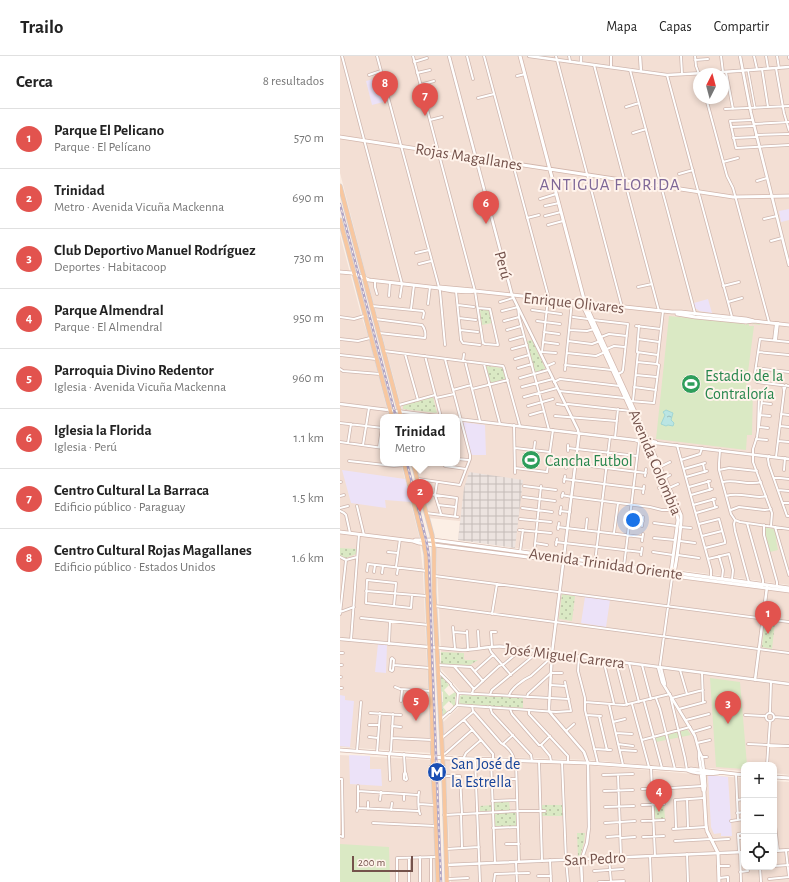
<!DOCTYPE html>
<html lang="es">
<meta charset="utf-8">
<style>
body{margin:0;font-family:"Alegreya Sans",sans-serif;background:#f6f6f6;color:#222}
.controls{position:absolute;right:12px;bottom:12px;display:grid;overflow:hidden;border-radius:8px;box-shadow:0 2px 6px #0003}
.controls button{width:36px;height:36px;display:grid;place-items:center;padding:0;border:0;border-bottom:1px solid #e0e0e0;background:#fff;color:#222;font:20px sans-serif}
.compass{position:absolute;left:353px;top:12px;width:36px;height:36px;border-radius:50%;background:#fff;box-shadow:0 2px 6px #0003;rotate:6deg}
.scale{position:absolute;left:12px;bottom:10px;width:61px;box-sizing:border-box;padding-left:4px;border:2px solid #74524b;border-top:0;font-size:11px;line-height:14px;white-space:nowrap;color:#74524b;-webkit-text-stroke:3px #fff3eb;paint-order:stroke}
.you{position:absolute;left:293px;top:464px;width:14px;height:14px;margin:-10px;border:3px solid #fff;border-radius:50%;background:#1a73e8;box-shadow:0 0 0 6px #1a73e833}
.badge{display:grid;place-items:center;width:26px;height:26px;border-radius:50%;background:#e2534e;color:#fff;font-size:13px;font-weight:700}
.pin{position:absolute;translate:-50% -33px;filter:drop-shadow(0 1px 2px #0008)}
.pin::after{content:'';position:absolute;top:21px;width:14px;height:12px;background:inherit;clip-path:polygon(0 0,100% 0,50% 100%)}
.popup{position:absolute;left:40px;top:358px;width:80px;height:52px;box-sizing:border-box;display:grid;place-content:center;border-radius:8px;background:#fff;filter:drop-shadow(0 1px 3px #0005);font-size:13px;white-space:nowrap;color:#767676}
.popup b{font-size:15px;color:#222}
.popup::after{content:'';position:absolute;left:50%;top:100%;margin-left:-8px;border:8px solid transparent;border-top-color:#fff}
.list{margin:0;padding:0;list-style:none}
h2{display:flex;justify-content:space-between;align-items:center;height:52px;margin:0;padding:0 16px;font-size:17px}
h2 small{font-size:13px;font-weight:400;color:#767676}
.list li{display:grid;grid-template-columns:26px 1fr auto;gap:12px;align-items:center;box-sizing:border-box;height:60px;padding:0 16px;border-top:1px solid #e0e0e0}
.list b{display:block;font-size:15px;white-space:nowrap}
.list p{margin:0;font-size:13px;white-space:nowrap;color:#767676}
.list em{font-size:13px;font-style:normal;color:#767676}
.icon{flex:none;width:22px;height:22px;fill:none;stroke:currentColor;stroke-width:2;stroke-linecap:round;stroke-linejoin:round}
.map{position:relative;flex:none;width:449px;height:826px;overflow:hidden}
header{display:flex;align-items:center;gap:24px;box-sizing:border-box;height:56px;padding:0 20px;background:#fff;border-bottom:1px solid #e0e0e0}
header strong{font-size:19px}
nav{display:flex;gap:22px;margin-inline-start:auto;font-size:14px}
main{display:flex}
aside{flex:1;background:#fff}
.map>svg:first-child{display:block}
.residential{fill:#f3dfd4;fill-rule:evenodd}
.industrial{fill:url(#industrial-grid)}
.education{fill:#ece2f8}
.grass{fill:#dae9c4}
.park{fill:url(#park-dots)}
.water{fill:url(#water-ripples);stroke:#a1d6d5}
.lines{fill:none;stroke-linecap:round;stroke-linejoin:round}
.pedestrian-casing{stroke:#cfb7af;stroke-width:3}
.minor-casing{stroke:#cfb7af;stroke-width:3.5}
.tertiary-casing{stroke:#cfb7af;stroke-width:4}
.secondary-casing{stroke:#d2b6ac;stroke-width:4.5}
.primary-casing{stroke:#d8cfcd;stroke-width:5}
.pedestrian{stroke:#fff;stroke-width:1.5}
.minor{stroke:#fff;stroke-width:2}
.tertiary{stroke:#fff;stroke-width:2.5}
.secondary{stroke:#fff;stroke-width:3}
.primary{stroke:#f8c79f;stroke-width:3.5}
.rail-casing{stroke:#afa4c5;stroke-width:2.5}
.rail{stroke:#fff3eb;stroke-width:1;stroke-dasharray:3;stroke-linecap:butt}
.labels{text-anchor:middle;stroke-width:4;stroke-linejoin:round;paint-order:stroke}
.street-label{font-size:16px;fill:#74524b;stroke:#fff3eb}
.leisure-label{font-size:16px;fill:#27864d;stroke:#fff3eb;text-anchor:start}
.transit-label{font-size:16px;fill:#164399;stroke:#fff3eb;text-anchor:start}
.neighbourhood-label{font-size:17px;letter-spacing:1px;fill:#7e6797;stroke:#fff3eb}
</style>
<header>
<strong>Trailo</strong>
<nav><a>Mapa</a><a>Capas</a><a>Compartir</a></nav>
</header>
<main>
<aside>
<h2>Cerca<small>8 resultados</small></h2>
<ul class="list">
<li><span class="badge">1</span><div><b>Parque El Pelicano</b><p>Parque · El Pelícano</p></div><em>570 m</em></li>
<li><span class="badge">2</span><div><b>Trinidad</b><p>Metro · Avenida Vicuña Mackenna</p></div><em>690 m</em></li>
<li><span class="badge">3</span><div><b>Club Deportivo Manuel Rodríguez</b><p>Deportes · Habitacoop</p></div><em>730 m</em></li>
<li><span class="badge">4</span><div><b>Parque Almendral</b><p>Parque · El Almendral</p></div><em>950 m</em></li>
<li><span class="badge">5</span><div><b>Parroquia Divino Redentor</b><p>Iglesia · Avenida Vicuña Mackenna</p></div><em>960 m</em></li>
<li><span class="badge">6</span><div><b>Iglesia la Florida</b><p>Iglesia · Perú</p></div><em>1.1 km</em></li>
<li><span class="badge">7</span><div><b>Centro Cultural La Barraca</b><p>Edificio público · Paraguay</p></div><em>1.5 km</em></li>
<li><span class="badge">8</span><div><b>Centro Cultural Rojas Magallanes</b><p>Edificio público · Estados Unidos</p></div><em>1.6 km</em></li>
</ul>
</aside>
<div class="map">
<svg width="449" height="826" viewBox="0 0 449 826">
<defs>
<pattern id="industrial-grid" width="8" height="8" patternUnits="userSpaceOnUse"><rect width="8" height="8" fill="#ece3df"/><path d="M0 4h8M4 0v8" fill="none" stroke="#c4bbb7"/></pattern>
<pattern id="park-dots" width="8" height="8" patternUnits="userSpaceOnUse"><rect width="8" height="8" fill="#dae9c4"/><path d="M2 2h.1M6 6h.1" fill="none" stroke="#b5bfa1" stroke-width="1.8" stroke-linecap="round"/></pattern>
<pattern id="water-ripples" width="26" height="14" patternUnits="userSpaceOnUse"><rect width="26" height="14" fill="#bae5e3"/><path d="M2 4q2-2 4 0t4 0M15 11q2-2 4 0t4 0" fill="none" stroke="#9cbcba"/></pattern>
</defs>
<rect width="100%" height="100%" fill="#fcefe5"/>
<path class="residential" d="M0,0h449v529l-331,-45 2,-19 -31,-3 -13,-55h41v-46h-53l-40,-150 -24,-94zM359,18h24v24h-24z
M0,179l22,83 7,20 20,79h-6v46h18l18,73 4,35 8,182 -91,-6z
M96,491l353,46v182l-15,-2v-8h-30v6l-36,-3 -59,-3 -61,-5 -145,-5 -1,-32 17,-16 63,4 1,-15 -62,-4 -20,-23v-17z
M0,699l91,5 5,122h-96z
M105,704l138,5 161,13v89h30v-86l15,1v100h-338z"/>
<path class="industrial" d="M129,416l54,8 -8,68 -57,-8 6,-52z"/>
<path class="education" d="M41,21l6,24 -15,4 -6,-24z
M449,153v11l-8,2 -2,-11z
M368,243l4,14 -13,-2 -2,-2h-2l-1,-6z
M122,366l23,3 1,30h-15z
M2,414l63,9 6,23 -26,-2 1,8 -35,-5z
M245,541l25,3 -4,27 -25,-4z
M38,588l9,1 -1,28 -11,-1z
M0,639l5,1v4l9,1 -4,46 -10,-1z
M9,699l21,1v13h11l1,17 -32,-2z
M368,719l20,2 4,59h-11v-3l-7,1 -3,-7z"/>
<path class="grass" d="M329,260l39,4 1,-1 17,2v2l1,-2 18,2v2h1l1,-2h2v3h3l1,-3 7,1v1l-7,-1 -1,2h2l-8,61 7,2 -1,46h-5l-1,15 -90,-11z
M425,471l9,2 3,10 -1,1 2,10 -8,2 -5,-19z
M370,622l30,4 7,83h-3v4l-28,-2z
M347,673l4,6 -35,7 -1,-5z
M0,788l49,3 1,35h-50z"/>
<path class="park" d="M140,254h9l3,13 -10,2z
M192,284l14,30 -11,3 -9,-32z
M146,310l17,2 3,11 -15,4z
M93,341l4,16 -34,-4v-4z
M186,394l11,2 -1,16 -12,-2z
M0,492l17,1 -1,5 -10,4 -6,-3z
M222,538l13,2 -3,25 -13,-2z
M425,565l10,1 -3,27 -10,-2v-1z
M101,596l23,1v6l1,1h13l-8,5 -29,-1z
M101,620l8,9 -5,5 5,6 6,-4 2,2v1l-2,2v5l1,1v1l-2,2 -5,-5 -6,6 4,5 -5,4v-13l1,-1v-10l-2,-1z
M122,639l61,3v10l-62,-4 -2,-1 1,-7z
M169,745l1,9 -30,1v-5l13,-1v-3z
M201,749h21l1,11h-21z
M324,749l1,14h-10l-1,-13z
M176,756l1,14 -23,1v-14z
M237,777h8l-1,9 -4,15h-2z"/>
<path class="water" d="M326,354l7,3 -2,7 3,3 -1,3 -5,-1 -2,1 -5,-2 4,-9 -2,-3z"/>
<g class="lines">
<defs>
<path id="pedestrian" d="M408,14l7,38"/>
<path id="minor" d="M2,0l59,224 1,4 -2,13
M37,0l63,235 5,54
M73,0l62,235 8,52 2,1 13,1 -8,-36 -12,-1
M127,0l6,23
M144,0l64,239v4l-6,53h-2
M216,0l66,251
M229,0l1,5
M271,0v11
M341,0l1,18
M355,0l1,10 3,8
M381,0l2,16
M414,0l3,13
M426,0l2,12
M437,0l2,12
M449,0v2
M355,4l13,-1
M74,6l13,-4
M254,9l65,246
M436,12l8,45 5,17
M422,13l6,38
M290,14l65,243
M386,16l7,37
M77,17l13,-3
M29,19l12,-4
M327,19l65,242
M177,20l8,-2
M80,29l14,-4
M138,42l16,-4
M366,42l21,78 6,12 36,134
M286,51l13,-4
M385,53l64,-3
M90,64l12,-3
M412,64l-22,1 6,27 53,-3
M414,68l35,-2
M391,71l23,-1
M293,77l13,-4
M416,79l33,-1
M393,82l24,-1
M383,106l15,-4
M339,118l14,-4
M417,125l10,-3
M200,143l16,-5
M205,150l14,-3
M205,160l16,-4
M187,162l12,-3
M424,163l13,-3
M208,169l15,-4
M431,185l11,-3
M76,197l13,-3
M79,208l12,-3
M35,225v6l2,7
M383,230l16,-4
M298,231l14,-3
M116,235l5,49 2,3 17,2
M49,240l1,-14
M160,246l13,-4
M388,246l14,-4
M88,248l2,-17
M118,249l16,2
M32,250l51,5 1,2 -1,5
M71,253l3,-24
M192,254l29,4
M162,255l16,-4 1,10 30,113
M0,261l14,2 10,-3
M233,261l15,2
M119,262l17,2
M35,263l47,6c3,3 4,9 3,13l-46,-5
M253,264l35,4 -5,46 -1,2 -4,2
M164,265l15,-4
M197,265l23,3
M296,270l25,3
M299,270l-2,26 21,3
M120,274l18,2
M167,274l14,-4
M229,274l18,1 7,-2
M204,276l15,2
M261,281l8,-3 18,2
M0,283l18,2 12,-3
M298,283l21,3
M170,284l14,-4
M434,284l2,-17
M436,284l2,-17
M228,285l24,3 8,-3
M203,286l15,2
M449,286l-29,-3 -6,40 3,3 32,4
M172,293l15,-4
M267,293l7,-3 11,1
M44,295l119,15 1,2 16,58
M202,296l14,1
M418,296l31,3
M227,297l29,3 9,-4
M65,298l13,46
M0,299l36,4
M85,300l16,61
M175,303l14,-4
M123,305l1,-7
M125,305l15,60
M144,308l16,60
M317,308l6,-53
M225,309l47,5
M207,310l7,-3
M178,312l14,-4
M416,312l33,4
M0,313l3,2 37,3
M225,314l7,-69
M296,319l21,2
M180,322l28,-8
M214,326l6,-3 60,7
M443,329l1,6 2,-6
M182,331l31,-8
M294,331l22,3
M132,333l36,-9
M113,334l18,-5
M219,335l66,7
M184,341l33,-9
M96,342l18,-4
M290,345l24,2 5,-38 -2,-1 -20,-2
M293,345l5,-49
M422,347l9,1
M217,348l7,1 4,-1 63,7
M59,349l36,-10
M188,350l25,-7
M441,358l8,1
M190,359l14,-4
M419,359l11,1
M215,360l62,5
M0,367l43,5
M174,369l1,48
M419,370l4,-35
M440,370l9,1
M419,371l9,1
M275,382l3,-29
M416,383l11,1
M438,385l11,1
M0,386l43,6
M8,387l3,-19
M23,389l6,-37
M337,389l34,125v7
M39,391l3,-19
M175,392l35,4
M228,392l69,8
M194,394l1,-8
M380,394l-1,13v7l12,44 4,6
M228,395v-6
M429,400l-1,3 1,6 18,51h2
M436,401l8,-65
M117,403l12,1
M341,404l19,-6 2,-6
M9,405l45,5 11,-1
M226,407l80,10
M363,408l2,8
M105,410l21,3
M320,411l10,-5
M175,412l32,4 6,-42
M226,412v-7
M344,413l21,-6
M379,414l10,-2 28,3
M444,414l1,-12
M305,420l1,-7
M346,421l21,-6
M325,422l5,-3
M434,422h6l9,1
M78,423l42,6 10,-26v-4l-25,-96
M224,423l80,10
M368,425l2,9
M0,426h1
M97,426l-2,13 6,19
M224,426l1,-6
M383,426c13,-3 26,4 38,0
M184,430l32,4
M349,431l21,-6
M319,432l6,-2
M329,432l9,-4
M438,434l11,1
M81,437l36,5 -2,18
M303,437l1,-7
M222,439l10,2 78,10 12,3h7l8,-4
M351,439l21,-6
M0,440l4,-1
M323,440l5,-3
M386,440c14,-5 29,4 40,0
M183,441l32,4
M222,441l1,-4
M373,443l2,8
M443,447h6
M98,449l18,2
M353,449l22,-6
M17,450l7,29
M0,452l8,-2
M182,452l30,4
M391,454l8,-3 26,3 6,-1
M0,455l4,2 2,2 4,18
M220,455l10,1
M86,457l32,4
M356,457l21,-6
M220,458l1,-7
M180,463l31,3
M289,463l14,2
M395,464l-1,4 1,7 13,48 1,3
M395,464l5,2 49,7
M314,467l23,3
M407,467l16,57v4
M359,468l20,-5 6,22v2l-20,5
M424,469v10l13,47v4
M302,470l1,-9
M431,470l1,-13 -19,-51v-13l4,-12 1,-7 1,-38 3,-1 11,1
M218,471l84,10
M340,471l11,1
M435,471l14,48
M218,473l1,-6
M246,473l1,-10
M179,474l32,3
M274,477l4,-30
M362,480l20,-5
M314,482l21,2
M302,485l1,-7
M340,485l15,2
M216,486l85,10
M195,487l12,2
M216,489l1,-6
M48,496l10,1
M180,496l3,-22
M313,496l20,3
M194,498l7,-68
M301,499l1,-7
M338,499l21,3
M379,500l4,14 -1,9
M0,501l6,3 11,-3
M368,503l21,-5 4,16 -1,10
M255,506l15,-125
M284,510l15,-124
M56,511l4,-28
M27,515l1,-7 59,7
M34,516l1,-7
M42,517l1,-7
M57,518l1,-6
M95,520l354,46
M26,535l61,5
M54,550l2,-23 -29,-3 -1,23 45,5 1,-13
M95,550l354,47
M0,556l14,-5
M0,558l6,-54
M152,558l5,-30
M21,562l68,7
M113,571l2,22
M127,575l1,19
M138,575l1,17
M114,576l13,1
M11,584l8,-106
M49,588l1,-23
M149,591l2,5 20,23
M152,591l-1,-15h5
M0,597h3
M239,600l-1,15 7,27v12l13,54
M52,602l2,2 -1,10 -1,1 -2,-1 1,-11z
M263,603l11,45
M276,606l11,43
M289,607l10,39
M0,609h2
M54,609l36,3
M98,609l33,2 12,14
M302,609l9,34
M320,609l12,-87
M114,610l20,23
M340,614l7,24
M135,615l18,-16
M99,616l12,12
M362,617l1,29
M0,621h1
M111,629l7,8 111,6
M210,629l16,1
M55,631l5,2 31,2
M0,632h2
M132,638l1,-4 26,-24 5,-2 18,-15
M150,639l1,-3 1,-2 46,-38
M169,640c1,-7 15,-17 22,-20l21,-19
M187,641l1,-3 23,-21h11
M316,642l4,11 15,60
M61,645l1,-11
M304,645l18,67
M74,646l1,-11
M245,646l39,3 46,-11
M269,648l14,61
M292,648l17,63
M117,649l1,-12
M132,650l1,5 28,32c6,3 13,11 13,18
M150,651l2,6 39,42 1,6
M170,653l2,5 27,31h2l9,11 1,5
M339,653l26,-7
M189,654v4l39,42v6
M110,656l7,-7 99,7 15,-1 -6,-29
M430,656l1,-30
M426 661a4 4 0 1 1 8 0a4 4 0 1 1-8 0Z
M30,657l31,2
M246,659l15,1
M405,659l21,1
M259,660l8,34
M434,661l15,1
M101,663l8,-7
M124,664l29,34v6
M346,664l23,-6
M273,666l12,-3
M29,669h10
M52,670l9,1
M226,675l8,-7
M353,676l17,-5
M276,677l16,1
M29,681l9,1
M52,682l40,2
M102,682l31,-26
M302,684l48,-13
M357,687l13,-3
M163,688l10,-9
M278,688l15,2
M408,688l41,2
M201,689l9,-9
M254,693l17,1
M280,694l16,1
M17,695l4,-49
M37,697l3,-40
M64,698l1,18 -1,2v5l2,1 1,-1 -1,-5 -1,-2
M103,699l3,-2 26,-23
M362,701h5
M123,703l3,-6 15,-13
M135,703l5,123
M151,704l4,103
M176,705l3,101
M199,705l3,100
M222,706l4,98 2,22
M427,709l3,-44
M311,711l4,89
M347,714l-2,-12 -14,-59 1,-1 31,-8
M396,718l2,46
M263,719l30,-1
M278,719l3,82
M104,720h16l2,38
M0,723h2l1,58 -3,-1
M163,723h13
M50,724l-1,-24 2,-6 2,-36
M332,732l30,-2
M302,733l21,-1
M18,735l60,4
M264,735l29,-1
M79,736c-1,4 -1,18 1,22
M347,743l1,29
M40,744l1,-8
M64,744v-6
M397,744l7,-1
M152,745l25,-1
M79,748l15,1
M302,749l22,-1
M265,751l29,-1
M18,752l60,3
M28,753v-7
M51,754l1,-7
M17,755l1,-3v-22
M397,757l7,-1
M121,758l1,34
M104,759l73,-4h28
M434,760l4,35
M302,765l22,-1
M391,765l13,-2
M33,767l63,3
M265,767l30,-2
M153,772l25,-1
M336,772l-1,-28 29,-2
M333,773l33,-2
M267,781l13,-1
M303,781l21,-1
M281,782l14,-1
M398,782h6
M372,784l17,-1
M335,785l36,-2
M166,788h13
M106,793l33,-2
M446,795l3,26
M399,796l-1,-18 6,-1
M400,796l1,30
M347,798l1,28
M310,800l1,26
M80,801v25
M91,801v25
M69,802v24
M269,802l2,24
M210,804l1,22
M176,806l1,20
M378,810h11
M434,810l15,-1
M420,811l1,15
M254,815l29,-2
M400,816l8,-1 -1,-4
M198,820h13
M379,822l9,-1v5
M108,823l20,-1
M429,823l20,-2
M57,826v-24l39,-1
M154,826l1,-8 34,-1
M259,826l25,-1"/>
<path id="tertiary" d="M109,0l63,239 66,135 1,5 -27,218 -3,54v4l3,4 32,37 4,11 1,64 -2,16 -6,18 1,21
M189,0l138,19 56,-3 66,-5
M241,0v7
M300,0l1,15
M400,0l11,57 38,152
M0,348l104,13
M117,363l178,21c7,3 15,4 21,3l133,16
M296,384c6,-1 14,0 20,2
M0,583l122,11c15,0 29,-5 44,-3l283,37
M318,611l4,15 33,54 4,15 3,6 2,14
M321,612l4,16
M415,624l12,-93
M359,695v6l2,13
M434,795l15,-1
M106,809l298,-13"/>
<path id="secondary" d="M180,0l65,247 62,135 34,77c1,8 -5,53 -8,61
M0,81l393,60 56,-1
M0,216l12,1 17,7 70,8c9,3 26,5 36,3l197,21h9l65,7 8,2 35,4
M100,231l33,3
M245,247l-1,1v4l63,137 30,70 1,5 -7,52
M337,258l18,3 51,5 8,-1
M0,476l73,9 6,2 370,48
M75,484h18l356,48
M0,694l106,8 142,5 99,7 4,-1 53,6
M347,714c7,4 23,4 31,3
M364,715l1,15 -1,6 2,33 1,6 11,22 1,29
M361,716l2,18
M434,721l15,1"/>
<path id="primary" d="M0,130l61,231
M0,164l52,197
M64,407l19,77 3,15 6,167 1,50 2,33 3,77
M73,407l19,72 2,13v44l10,192 3,98"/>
</defs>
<use href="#pedestrian" class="pedestrian-casing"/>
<use href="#minor" class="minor-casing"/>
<use href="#tertiary" class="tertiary-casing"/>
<use href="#secondary" class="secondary-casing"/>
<use href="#primary" class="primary-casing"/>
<use href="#pedestrian" class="pedestrian"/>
<use href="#minor" class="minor"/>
<use href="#tertiary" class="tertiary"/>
<use href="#secondary" class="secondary"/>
<use href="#primary" class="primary"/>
<defs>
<path id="rail" d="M0,148l56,213
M67,407l19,76 3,18 3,96 9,229"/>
</defs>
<use href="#rail" class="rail-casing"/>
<use href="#rail" class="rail"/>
</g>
<defs>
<symbol id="stadium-disc" viewBox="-11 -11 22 22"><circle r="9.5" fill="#2e9e5b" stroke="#fff3eb"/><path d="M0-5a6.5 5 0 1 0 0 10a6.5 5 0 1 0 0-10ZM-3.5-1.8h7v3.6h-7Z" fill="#fff"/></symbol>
<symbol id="metro-disc" viewBox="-11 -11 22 22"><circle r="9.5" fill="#1a4fb4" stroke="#fff3eb"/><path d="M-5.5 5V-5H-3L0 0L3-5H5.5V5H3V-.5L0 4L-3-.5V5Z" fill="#fff"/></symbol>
</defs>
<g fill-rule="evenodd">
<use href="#stadium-disc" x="340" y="317" width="22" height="22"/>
<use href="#stadium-disc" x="180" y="393" width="22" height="22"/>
<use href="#metro-disc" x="86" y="705" width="22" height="22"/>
</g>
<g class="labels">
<g class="street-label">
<text transform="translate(129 100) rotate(9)" y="6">Rojas Magallanes</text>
<text transform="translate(164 209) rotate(75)" y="6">Perú</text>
<text transform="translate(234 246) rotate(6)" y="6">Enrique Olivares</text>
<text transform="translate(316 406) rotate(67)" y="6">Avenida Colombia</text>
<text transform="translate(266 507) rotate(8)" y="6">Avenida Trinidad Oriente</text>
<text transform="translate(225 599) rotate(7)" y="6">José Miguel Carrera</text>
<text transform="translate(255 802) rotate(-3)" y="6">San Pedro</text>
</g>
<g class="leisure-label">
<text x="365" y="325">Estadio de la<tspan x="365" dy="18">Contraloría</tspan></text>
<text x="205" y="410">Cancha Futbol</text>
</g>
<g class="transit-label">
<text x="111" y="713">San José de<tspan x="111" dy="18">la Estrella</tspan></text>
</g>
<g class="neighbourhood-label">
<text x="270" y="134">ANTIGUA FLORIDA</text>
</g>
</g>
</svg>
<div class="controls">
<button>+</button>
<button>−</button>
<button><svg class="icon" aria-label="locate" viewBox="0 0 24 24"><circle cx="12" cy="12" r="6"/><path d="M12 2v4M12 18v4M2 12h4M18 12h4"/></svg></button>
</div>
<svg class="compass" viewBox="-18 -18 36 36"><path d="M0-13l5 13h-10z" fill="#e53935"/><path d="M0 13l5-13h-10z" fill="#767676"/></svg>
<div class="scale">200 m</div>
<div class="you"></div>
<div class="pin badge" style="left:428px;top:578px">1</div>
<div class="pin badge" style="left:80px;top:456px">2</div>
<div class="popup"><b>Trinidad</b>Metro</div>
<div class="pin badge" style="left:388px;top:668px">3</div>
<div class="pin badge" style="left:319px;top:756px">4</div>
<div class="pin badge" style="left:76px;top:665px">5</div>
<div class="pin badge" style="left:146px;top:168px">6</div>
<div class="pin badge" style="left:85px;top:60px">7</div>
<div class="pin badge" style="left:45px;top:48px">8</div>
</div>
</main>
